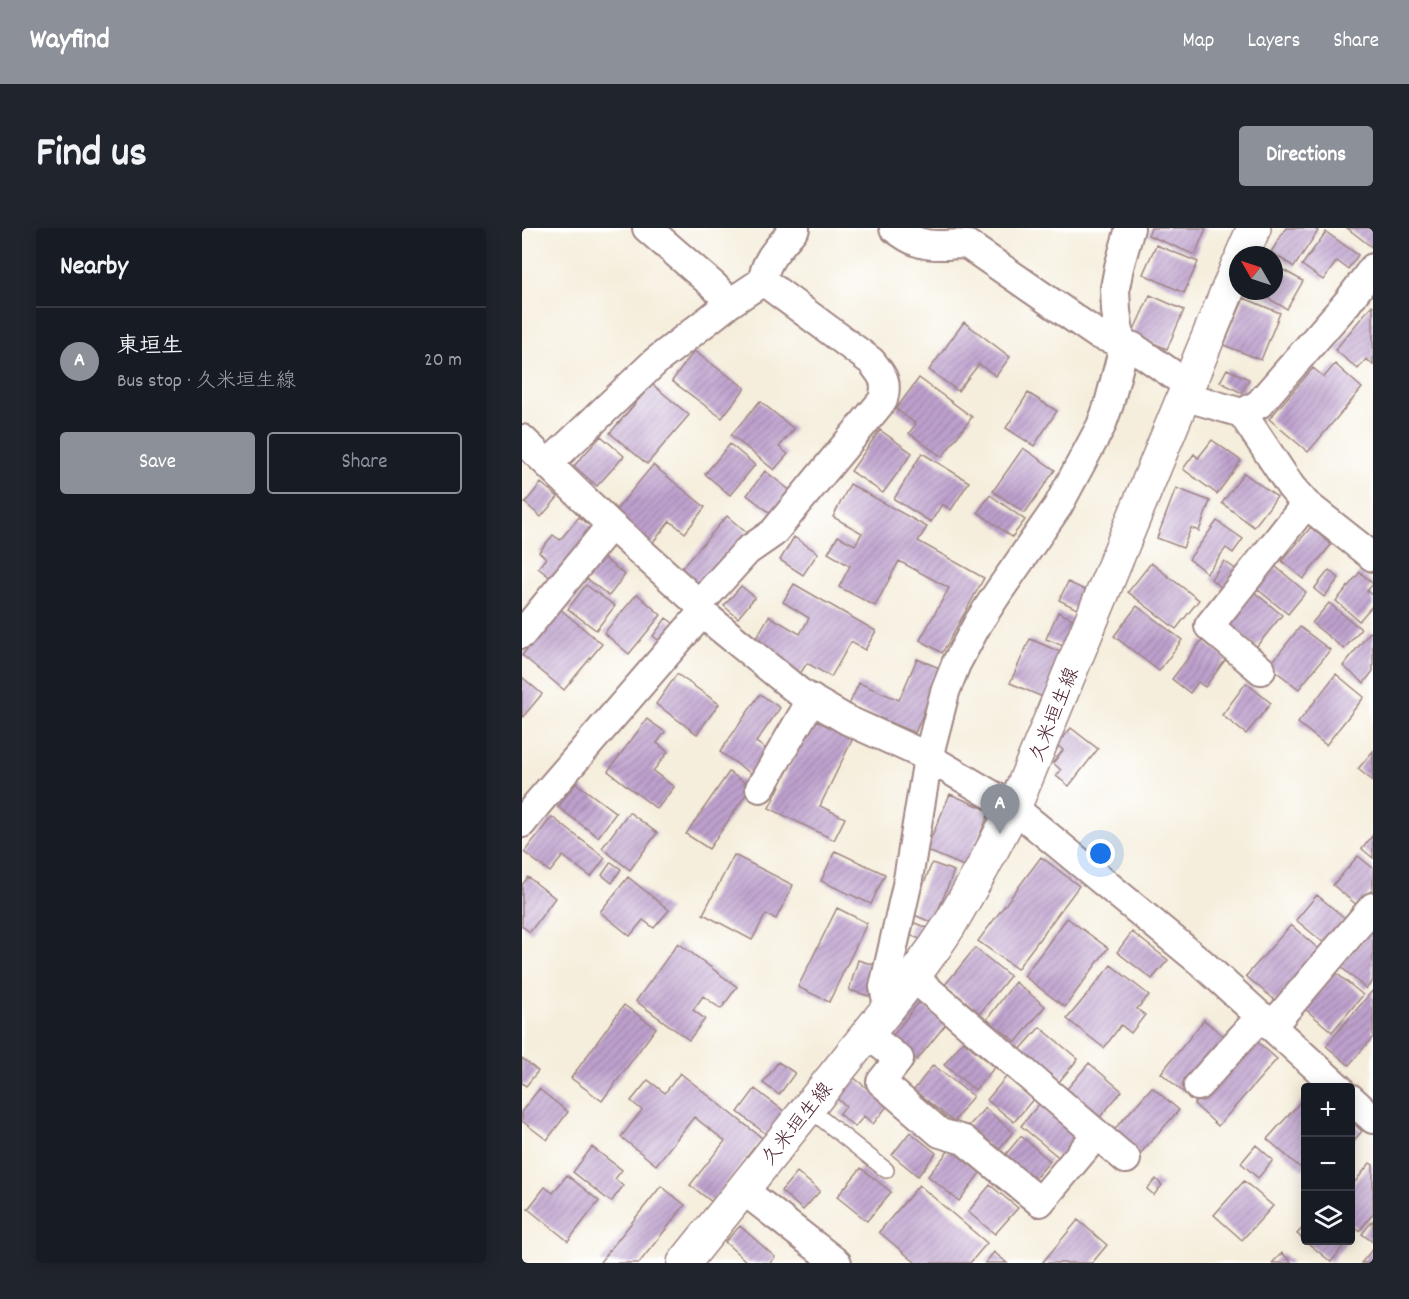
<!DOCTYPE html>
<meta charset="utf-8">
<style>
body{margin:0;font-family:Dekko,"Klee One",sans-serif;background:#20242c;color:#f1f3f6}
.controls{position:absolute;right:18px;bottom:18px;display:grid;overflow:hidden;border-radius:6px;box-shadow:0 3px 15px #0003}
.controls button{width:54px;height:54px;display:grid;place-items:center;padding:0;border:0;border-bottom:2px solid #363941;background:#171b24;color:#f1f3f6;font:30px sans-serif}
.compass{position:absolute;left:707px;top:18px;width:54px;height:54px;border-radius:50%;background:#171b24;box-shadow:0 3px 15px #0003;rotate:309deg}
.you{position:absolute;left:579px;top:626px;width:21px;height:21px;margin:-15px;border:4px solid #fff;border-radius:50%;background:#1a73e8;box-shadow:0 0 0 9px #1a73e833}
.badge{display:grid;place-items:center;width:39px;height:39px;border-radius:50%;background:#8c9099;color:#fff;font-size:20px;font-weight:700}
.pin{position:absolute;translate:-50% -50px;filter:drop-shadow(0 2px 3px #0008)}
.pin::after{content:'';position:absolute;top:32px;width:21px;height:18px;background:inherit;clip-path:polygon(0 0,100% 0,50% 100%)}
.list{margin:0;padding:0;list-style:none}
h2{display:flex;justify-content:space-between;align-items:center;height:78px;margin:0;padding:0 24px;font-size:26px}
h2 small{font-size:20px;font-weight:400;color:#9ea1a6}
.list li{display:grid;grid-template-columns:39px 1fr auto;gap:18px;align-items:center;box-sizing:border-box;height:108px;padding:0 24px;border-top:2px solid #363941}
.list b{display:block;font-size:22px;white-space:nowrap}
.list p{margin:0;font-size:20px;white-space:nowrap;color:#9ea1a6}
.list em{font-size:20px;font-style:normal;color:#9ea1a6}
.actions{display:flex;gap:12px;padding:18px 24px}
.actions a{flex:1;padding:14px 0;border:2px solid #8c9099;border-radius:6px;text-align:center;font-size:21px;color:#8c9099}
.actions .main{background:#8c9099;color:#fff}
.icon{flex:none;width:33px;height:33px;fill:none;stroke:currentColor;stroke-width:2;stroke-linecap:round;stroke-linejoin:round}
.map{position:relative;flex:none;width:851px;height:1035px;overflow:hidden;border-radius:6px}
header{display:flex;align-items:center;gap:36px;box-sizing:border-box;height:84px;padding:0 30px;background:#8c9099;color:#fff}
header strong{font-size:28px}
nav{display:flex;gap:33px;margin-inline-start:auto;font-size:21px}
.intro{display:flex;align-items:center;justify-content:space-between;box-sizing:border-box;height:144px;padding:0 36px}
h1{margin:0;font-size:42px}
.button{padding:15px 27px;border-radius:6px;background:#8c9099;color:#fff;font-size:21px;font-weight:700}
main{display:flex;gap:36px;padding:0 36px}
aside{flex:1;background:#171b24;border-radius:6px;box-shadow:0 3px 15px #0003}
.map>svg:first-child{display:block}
.building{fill:url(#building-hatch)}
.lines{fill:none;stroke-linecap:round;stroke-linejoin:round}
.lane-casing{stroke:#a08684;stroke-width:18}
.street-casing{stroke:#a08684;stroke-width:32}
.secondary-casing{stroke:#a08684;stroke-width:36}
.lane{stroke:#fff;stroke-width:15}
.street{stroke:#fff;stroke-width:28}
.secondary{stroke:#fff;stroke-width:33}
.labels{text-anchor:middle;stroke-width:6;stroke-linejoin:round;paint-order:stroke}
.street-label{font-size:20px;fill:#4a1f2b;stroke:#fff}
</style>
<header>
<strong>Wayfind</strong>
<nav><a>Map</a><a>Layers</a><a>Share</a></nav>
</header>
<div class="intro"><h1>Find us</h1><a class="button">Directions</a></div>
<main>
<aside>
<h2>Nearby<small></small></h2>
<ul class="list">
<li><span class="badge">A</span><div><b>東垣生</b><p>Bus stop · 久米垣生線</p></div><em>20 m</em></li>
</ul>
<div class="actions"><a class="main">Save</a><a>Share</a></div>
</aside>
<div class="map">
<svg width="851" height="1035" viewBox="0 0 851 1035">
<defs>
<pattern id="building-hatch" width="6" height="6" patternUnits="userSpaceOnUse" patternTransform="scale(1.5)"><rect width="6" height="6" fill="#bea1ce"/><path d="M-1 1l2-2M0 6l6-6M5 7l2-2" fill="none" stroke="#9c83a7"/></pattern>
</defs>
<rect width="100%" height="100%" fill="#fff"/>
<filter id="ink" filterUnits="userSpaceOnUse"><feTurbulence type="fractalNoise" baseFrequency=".0167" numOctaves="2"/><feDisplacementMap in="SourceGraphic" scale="12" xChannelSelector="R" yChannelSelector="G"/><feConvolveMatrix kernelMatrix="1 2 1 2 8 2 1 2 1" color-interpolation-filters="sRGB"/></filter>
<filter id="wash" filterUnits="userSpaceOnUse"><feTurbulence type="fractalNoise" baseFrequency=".008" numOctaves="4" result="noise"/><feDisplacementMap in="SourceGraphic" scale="24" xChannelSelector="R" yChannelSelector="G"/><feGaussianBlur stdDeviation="1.35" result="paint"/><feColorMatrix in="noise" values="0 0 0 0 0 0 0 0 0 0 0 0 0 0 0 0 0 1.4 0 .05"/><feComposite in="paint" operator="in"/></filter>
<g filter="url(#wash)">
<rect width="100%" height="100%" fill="#f5eedc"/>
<g id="blocks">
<path class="building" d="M629,0h55l-11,27 -47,-20z
M764,0h27l5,3 -24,36 -23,-15z
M825,0h26v20z
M804,4l32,23 -10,14 -11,-8 -14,19 -21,-15z
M634,17l42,17 -14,31 -41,-19z
M752,37l29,16 -16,28 -32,-18h19z
M628,67l34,15 -17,39 -35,-15z
M722,70l36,15 -19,47 -37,-15z
M850,77l1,1v59l-7,-6 -8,10 -23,-19z
M442,94l46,35 -14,19 -17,-12 -21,27 -29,-21z
M172,123l51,37 -23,30 -50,-37z
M813,136l27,24 -54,64 -39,-33 44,-51 11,9z
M705,141l22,10 -7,14 -22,-11z
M397,150l53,39 -30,40 -33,-24 7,-9 -20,-15z
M130,156l37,31 -42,49 -37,-31z
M506,165l29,18 -23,35 -28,-18z
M238,173l34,28 -15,18 9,7 -14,16 -43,-35z
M358,202l32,23 -29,40 -32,-22z
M79,208l23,20 -27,30 -23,-20z
M690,212l29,21 -24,33 -34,-25 11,-15 4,4z
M208,216l25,21 -25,30 -25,-21z
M501,220l32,22 -30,43 -32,-22z
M400,225l47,29 -18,28 -9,-6 -11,18 -37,-23z
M131,237l52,42 -20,26 -15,-12 -20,25 -39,-30z
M243,243l27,21 -18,24 -27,-21z
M722,245l33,24 -23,30 -32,-24z
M19,255l17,14 -17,20 -16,-14z
M328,256l77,43 -9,14 66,37 -42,75 -22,-13 29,-52 -50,-27 -24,45 -36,-19 11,-21 -22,-13 10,-17 17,9 7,-12 -29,-16z
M654,260l34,13 -11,30 -8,-3 -8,20 -26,-10z
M468,267l35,25 -13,17 -34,-25z
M205,288l22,19 -47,54 -22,-19z
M57,289l18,14 -40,52 -19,-15 8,-10 -7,-6 14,-17 7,5z
M695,293l26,18 -10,14 -7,-5 -19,25 -18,-14z
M789,299l20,18 -28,34 -21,-18z
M272,309l24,16 -15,22 -23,-15z
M79,328l24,19 -16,21 -24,-19z
M702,333l13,9 -14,19 -12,-10z
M629,335l48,37 -23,29 -48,-37z
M753,338l31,26 -18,22 -31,-25z
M807,342l10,8 -15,19 -10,-8z
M838,344l13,12 -6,7 6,5v9l-14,16 -23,-20z
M546,354l21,10 -10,18 -20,-10z
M272,356l82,47 -11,19 -14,-8 -20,35 -24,-14 -9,14 -48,-28 19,-33 31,18 9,-16 -26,-16z
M64,357l29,21 -19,24 -28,-21z
M219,358l14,11 -17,21 -14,-12z
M732,364l28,23 -26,32 -29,-23z
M115,366l24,21 -32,39 -25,-21z
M807,375l32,26 -17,20 -32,-26z
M615,378l45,34 -23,31 -45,-35z
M38,381l42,35 -38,46 -42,-35z
M536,384l19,9 -11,26 -20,-8z
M144,390l15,11 -14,18 -14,-11z
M778,399l30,23 -31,39 -30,-23z
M848,404l3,2v37l-9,12 -21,-17z
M508,411l35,15 -20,44 -35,-15z
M680,412l24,19 -21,28 -7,-5 -8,11 -18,-14z
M395,431l25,10 -27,64 -66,-28 10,-22 40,17z
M155,446l42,30 -22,30 -41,-30z
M814,446l28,23 -38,48 -28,-22z
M0,449l20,17 -20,24z
M724,455l25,20 -25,31 -24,-19z
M238,466l20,14 -24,34 14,10 -17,23 -33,-23z
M125,491l18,13 -8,11 11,9 -15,19 21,16 -17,22 -49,-38z
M291,491l40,19 -33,68 25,12 -11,22 -65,-32z
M549,500l27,21 -29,37 -13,-10 5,-6 -8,-7 10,-13 -6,-5z
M851,523v30l-15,-12z
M207,544l22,15 -42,62 -23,-15z
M54,555l40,30 -18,24 -40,-30z
M428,566l40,17 -24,56 -40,-17z
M107,584l28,21 -27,37 -28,-22z
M30,589l53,41 -14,19 -28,-21 -13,16 -26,-20z
M851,607v23l-11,-9z
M313,623l50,23 -14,30 -50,-23z
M212,627l59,30 -17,34 -10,-5 -14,26 -49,-26z
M836,628l15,12v21l-15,17 -25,-21z
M519,629l38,29 -62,83 -39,-28z
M89,634l10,7 -9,14 -10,-8z
M410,635l22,8 -21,52 -21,-9z
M6,649l27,21 -25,34 -8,-6v-41z
M106,649l41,33 -15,18 -11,-8 -13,16 -30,-24z
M795,667l29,24 -21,25 -29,-24z
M315,680l30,15 -38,79 -31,-15z
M545,690l41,30 -43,59 -41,-31z
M390,694l21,8 -5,12 -21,-8z
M769,697l30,26 -44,51 -31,-26z
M851,699v54l-7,8 -26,-23z
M610,704l36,28 -16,19 -35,-27z
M156,715l59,44 -16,22 -18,-13 -10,14 12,9 -16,21 -53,-39z
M453,720l35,28 -30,37 -35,-28z
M336,732l20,6 -9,30 -20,-6z
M589,737l38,30 -12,14 8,6 -14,18 -10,-8 -17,23 -37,-29z
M813,744l28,23 -31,37 -28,-24z
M493,754l30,24 -29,36 -29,-23z
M851,762v47l-24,28 -23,-19z
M397,774l27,22 -29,36 -27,-21z
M102,777l32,23 -54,73 -31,-23z
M682,792l23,19 -44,53 -22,-19z
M518,799l38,32 -20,24 -39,-32z
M731,810l24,21 -59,67 -24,-22z
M441,813l32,26 -20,23 -31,-25z
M0,830l16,13 -12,15 -4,-3z
M256,834l17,11 -16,22 -16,-12z
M567,835l33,28 -22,26 -33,-28z
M411,837l40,31 -19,26 -40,-32z
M158,845l82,65 -50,64 -22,-17 35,-44 -31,-24 -38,48 -35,-28 21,-27 -11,-9 17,-21 17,13z
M485,848l27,22 -20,24 -27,-22z
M331,849l35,28 -15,19 -9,-8 -9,11 -16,-13 7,-8 -10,-8z
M630,859l27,23 -39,44 -27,-23z
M17,861l29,23 -21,28 -25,-19v-10z
M233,861l30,23 -18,23 -29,-23z
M784,868v71l-3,3 -36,-31z
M518,875l41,34 -19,23 -41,-34z
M463,880l28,24 -17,21 -29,-25z
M828,893l12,10 -12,14z
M388,904l26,21 -18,23 -26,-21z
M499,908l29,25 -20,23 -29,-24z
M734,917l17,15 -15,18 -17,-15z
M70,919l30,23 -7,9 8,7 -12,16 -38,-30z
M428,921l30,24 -21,28 -31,-25z
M848,935l3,2v49l-14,17 -9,-8v-35z
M339,940l30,24 -24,29 -30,-24z
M275,944l23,19 -17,19 -22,-19z
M45,947l32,26 -31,40 -40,-32 17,-22 8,6z
M634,951l6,6 -8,10 -7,-6z
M722,953l29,25 -31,34 -28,-25z
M397,957l68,58 -17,20h-54l-37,-31z
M468,957l28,23 -23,26 -27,-22z
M139,958l24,19 -46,58h-37l-2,-1z
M556,992l29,25 -15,18h-50z
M851,992v22l-11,-8z
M784,996v16h42l-17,22 -34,-28z
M218,998l35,31 -5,6h-22l-23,-21z
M850,1022l1,1v12h-12z
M472,1024l13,11h-22z
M760,1025l10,10h-20z"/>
</g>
</g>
<g filter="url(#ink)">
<use href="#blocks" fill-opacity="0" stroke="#a08684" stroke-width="1.5"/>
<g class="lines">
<defs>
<path id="lane" d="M286,880l78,62"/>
<path id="street" d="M125,0l67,58 16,17
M372,0c17,13 28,18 50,17 8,0 15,-2 24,0l129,89 36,13 55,38
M241,53c1,-21 19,-37 32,-53
M661,168l59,17 49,74 15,17 67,53
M720,185l17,-9 88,-101 26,-35
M0,211l89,86 88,79 3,9 97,79 48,28 77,35 90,53 189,156 136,124
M26,236l108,-103 74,-58 33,-22 108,80c12,15 17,20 12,39l-110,133 -26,18 -48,53
M0,406l89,-109
M739,442l-52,-44 97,-122
M238,560l52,-89
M0,595l15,-19 165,-191
M391,749l213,182
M369,776l-5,-8 -2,-9 23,-102 21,-127 17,-66 11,-28 22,-41 21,-32 59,-85 43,-80 8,-22 13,-50 -6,-43 -1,-23 4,-21 11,-39
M750,798l101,-119
M345,806l32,25 -18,23 59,51 24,7 76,62 57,-68
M676,858l63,-70
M828,870l23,21
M220,961l95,74"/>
<path id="secondary" d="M720,27l12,-27
M162,1035l229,-286 22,-30 14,-21 33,-57 32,-61 224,-543"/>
</defs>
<use href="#lane" class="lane-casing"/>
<use href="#street" class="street-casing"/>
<use href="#secondary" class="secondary-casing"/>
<use href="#lane" class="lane"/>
<use href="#street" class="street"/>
<use href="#secondary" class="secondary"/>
</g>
</g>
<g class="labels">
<g class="street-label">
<text transform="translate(531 486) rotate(-68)" y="7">久米垣生線</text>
<text transform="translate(274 895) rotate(-51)" y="7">久米垣生線</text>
</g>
</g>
</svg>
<div class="controls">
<button>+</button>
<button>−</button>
<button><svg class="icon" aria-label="layers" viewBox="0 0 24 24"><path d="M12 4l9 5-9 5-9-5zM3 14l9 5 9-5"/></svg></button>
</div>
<svg class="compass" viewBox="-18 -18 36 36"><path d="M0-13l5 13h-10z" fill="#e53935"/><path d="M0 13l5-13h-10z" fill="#9ea1a6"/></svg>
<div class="you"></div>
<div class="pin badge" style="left:478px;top:606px">A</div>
</div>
</main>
